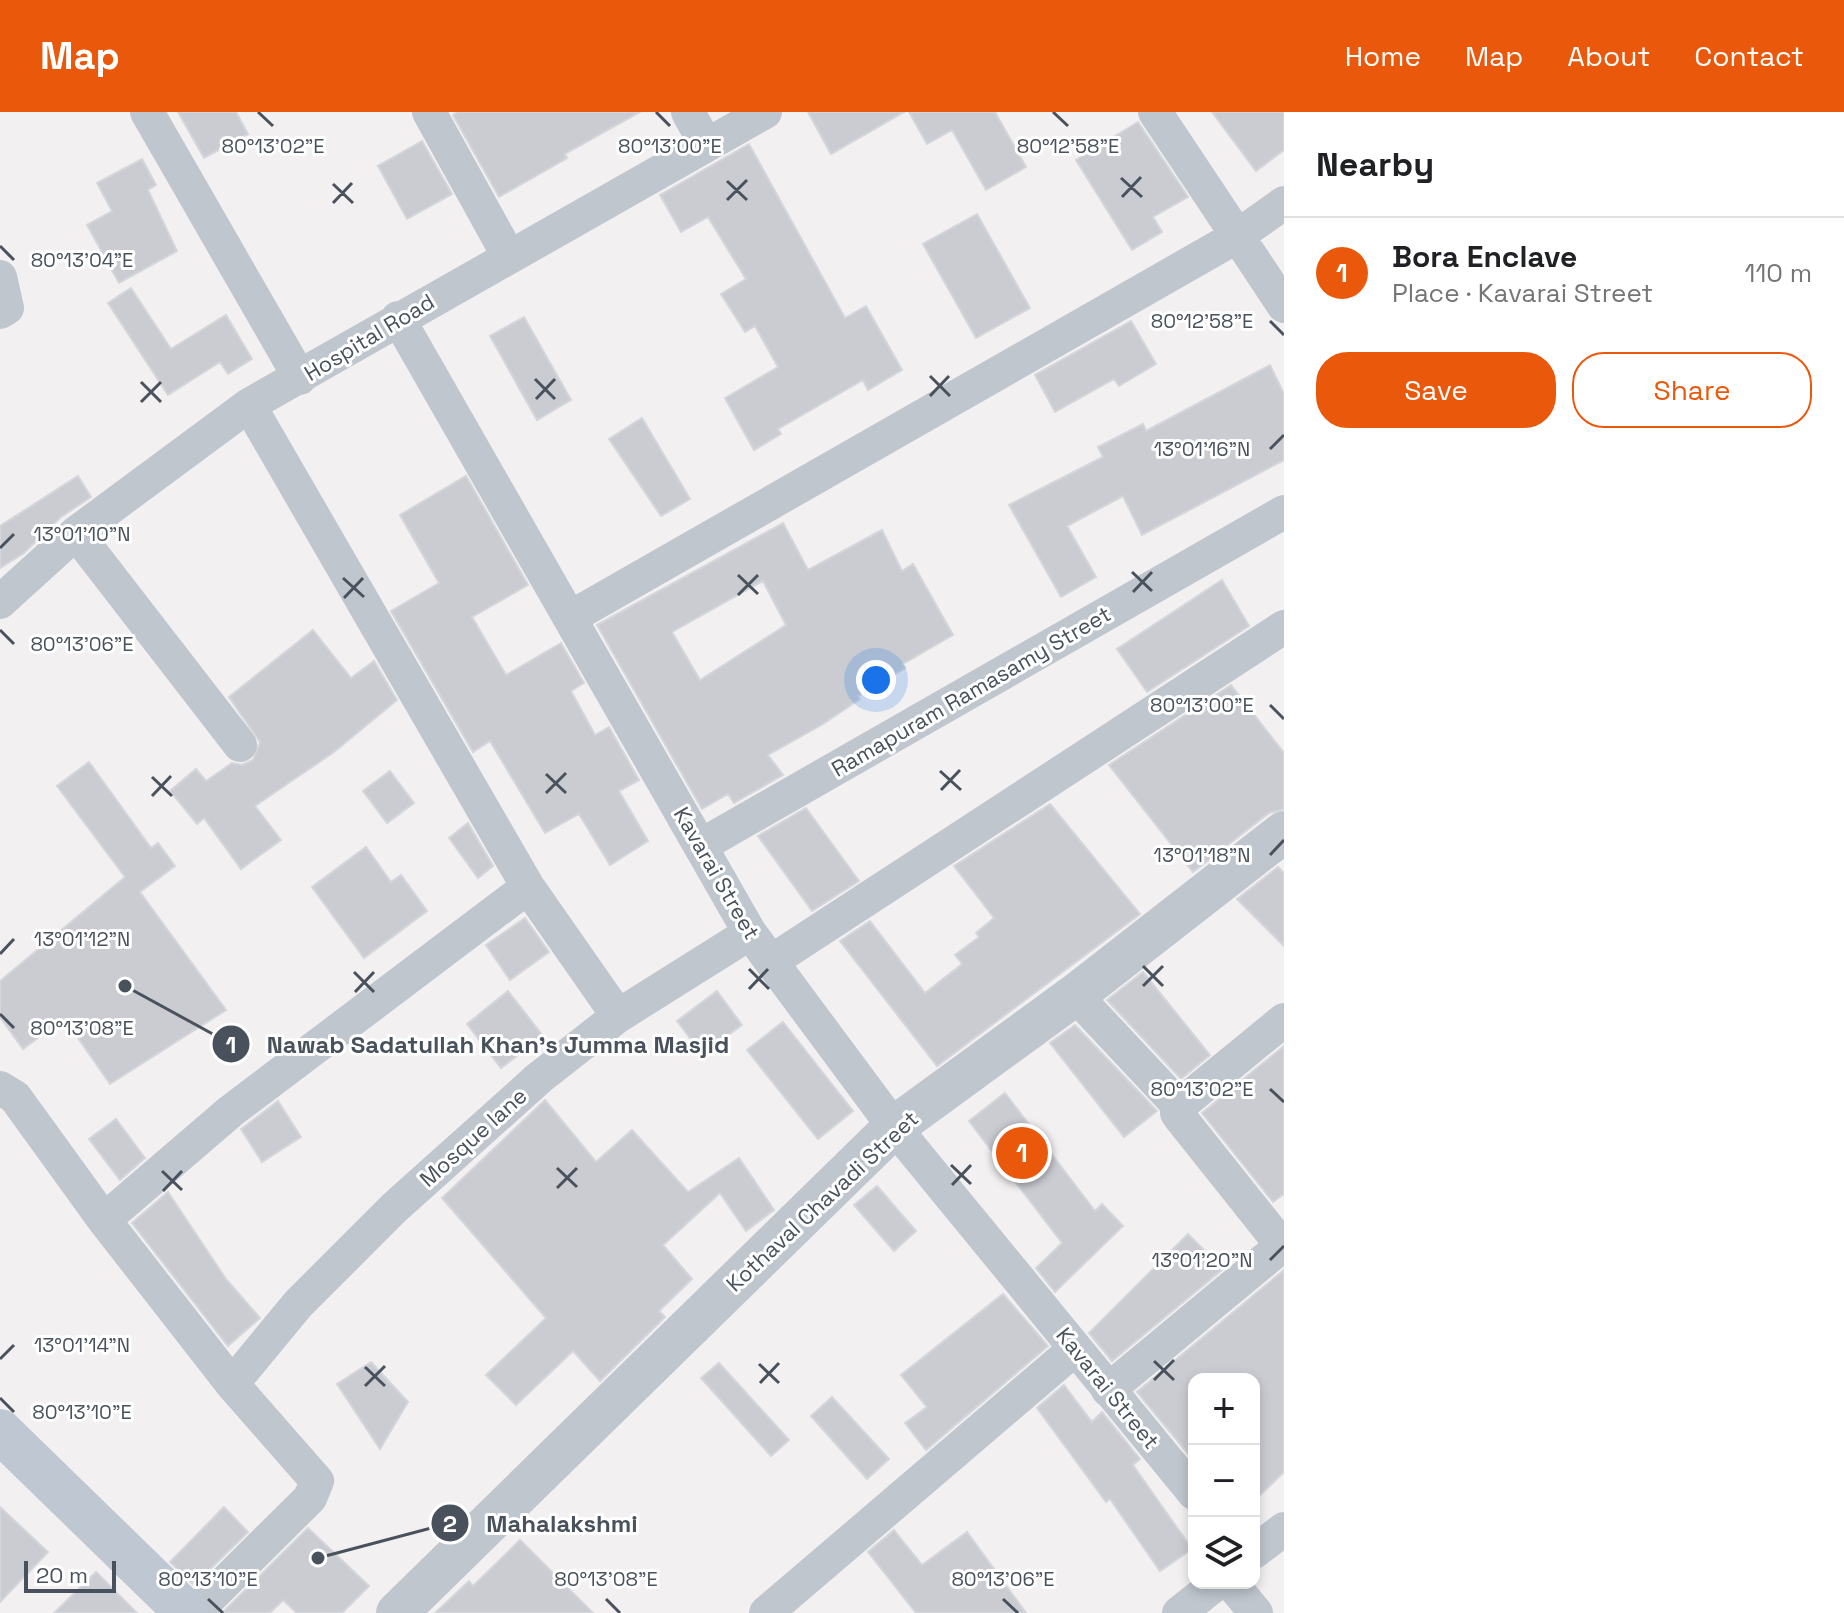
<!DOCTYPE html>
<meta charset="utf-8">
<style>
body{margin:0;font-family:"Space Grotesk",sans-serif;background:#f6f6f6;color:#202124}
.controls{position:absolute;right:24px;bottom:24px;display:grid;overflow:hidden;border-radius:16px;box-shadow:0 4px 12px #0003}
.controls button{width:72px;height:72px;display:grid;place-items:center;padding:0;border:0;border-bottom:2px solid #e0e0e0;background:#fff;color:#202124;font:40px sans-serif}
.scale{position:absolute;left:24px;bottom:20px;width:92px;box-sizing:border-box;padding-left:8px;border:4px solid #49525c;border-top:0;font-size:22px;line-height:28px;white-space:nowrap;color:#49525c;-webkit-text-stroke:6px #fff;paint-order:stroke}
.you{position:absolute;left:876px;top:568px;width:28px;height:28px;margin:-20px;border:6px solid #fff;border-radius:50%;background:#1a73e8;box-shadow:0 0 0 12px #1a73e833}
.badge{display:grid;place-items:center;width:52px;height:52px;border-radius:50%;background:#ea580c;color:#fff;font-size:26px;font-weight:700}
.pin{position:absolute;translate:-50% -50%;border:4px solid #fff;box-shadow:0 2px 8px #0006}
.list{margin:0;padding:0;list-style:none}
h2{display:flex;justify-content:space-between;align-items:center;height:104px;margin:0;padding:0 32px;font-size:34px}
h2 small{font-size:26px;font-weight:400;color:#757577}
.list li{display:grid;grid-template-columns:52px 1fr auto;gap:24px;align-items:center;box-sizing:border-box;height:112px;padding:0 32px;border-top:2px solid #e0e0e0}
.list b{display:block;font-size:30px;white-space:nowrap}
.list p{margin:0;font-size:26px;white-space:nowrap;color:#757577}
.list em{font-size:26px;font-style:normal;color:#757577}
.actions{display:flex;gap:16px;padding:24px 32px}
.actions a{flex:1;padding:18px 0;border:2px solid #ea580c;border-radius:32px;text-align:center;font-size:28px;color:#ea580c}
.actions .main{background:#ea580c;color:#fff}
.icon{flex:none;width:44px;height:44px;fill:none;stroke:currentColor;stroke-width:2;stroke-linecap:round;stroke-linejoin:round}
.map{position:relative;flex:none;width:1284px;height:1501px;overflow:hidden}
header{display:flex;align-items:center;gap:48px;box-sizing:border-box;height:112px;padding:0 40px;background:#ea580c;color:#fff}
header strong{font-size:38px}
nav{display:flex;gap:44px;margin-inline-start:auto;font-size:28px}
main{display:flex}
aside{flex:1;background:#fff}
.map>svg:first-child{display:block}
.building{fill:#caccd2;stroke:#d4d6db;stroke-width:2;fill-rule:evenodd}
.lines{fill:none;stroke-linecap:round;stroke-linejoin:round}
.minor{stroke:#bfc6ce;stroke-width:34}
.tertiary{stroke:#bfc6ce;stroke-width:42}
.secondary{stroke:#bec7d2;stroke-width:44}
.ticks{fill:none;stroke:#49525c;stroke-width:3}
.labels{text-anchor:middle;stroke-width:6;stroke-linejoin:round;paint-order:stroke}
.street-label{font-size:22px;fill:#49525c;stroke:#fff}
.ticks-label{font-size:20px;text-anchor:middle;fill:#49525c;stroke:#fff;stroke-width:6;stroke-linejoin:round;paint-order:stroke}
.leader{fill:none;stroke:#49525c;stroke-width:3}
.callout-dot{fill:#49525c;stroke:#fff;stroke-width:3}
.mark-label{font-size:24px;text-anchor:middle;font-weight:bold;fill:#fff}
.callout-label{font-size:24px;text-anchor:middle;font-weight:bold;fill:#49525c;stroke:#fff;stroke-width:6;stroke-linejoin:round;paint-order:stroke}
</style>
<header>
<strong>Map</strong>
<nav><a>Home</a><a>Map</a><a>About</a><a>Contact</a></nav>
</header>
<main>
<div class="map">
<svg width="1284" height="1501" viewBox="0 0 1284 1501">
<rect width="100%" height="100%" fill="#f2f0f0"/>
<path class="building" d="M178,0h58l12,22 -44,24z
M458,0h182l-75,42 2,4 -68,39 -46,-82z
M808,0h96l-73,42z
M909,0h86l31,55 -40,23 -34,-60 -25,14z
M1212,0h72v38l-28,21z
M1138,10l50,75 -35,20 9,15 -30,18 -56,-90z
M422,29l30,53 -45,25 -29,-53z
M749,32l96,174 21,-12 36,64 -34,20 -5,-10 -85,49 3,5 -27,16 -29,-52 53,-31 -23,-41 -10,6 -24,-38 25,-15 -38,-62 -27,15 -21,-37z
M142,47l14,26 -8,5 29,61 -58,32 -32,-58 25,-14 -15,-28z
M977,102l53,94 -54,30 -53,-94z
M131,176l40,61 55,-34 26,44 -24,15 -8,-12 -52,33 -60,-92z
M524,205l47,83 -34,20 -47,-84z
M1131,209l25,43 -37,22 -5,-7 -59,33 -20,-37z
M1270,253l14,29v66l-142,75 -19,-39 -56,30 29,51 -35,20 -52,-92 94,-48 -5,-10 45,-23 3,7z
M642,306l48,81 -29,17 -52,-77z
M78,364l13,21 -30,20 -37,36 -24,15v-42z
M466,364l62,109 -56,32 34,58 55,-32 23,40 -13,8 24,44 14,-8 30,53 -20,11 29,50 -38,24 -31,-51 -34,19 -55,-92 -17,11 -82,-141 48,-28 -39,-68z
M783,411l25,47 74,-40 20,41 11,-7 40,71 -50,29 2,4 -47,28 2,3 -37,25 -55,31 15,20 -49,28 -6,-9 -26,15 -105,-184zM763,469l23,44 -86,55 -28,-48z
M1222,468l27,46 -102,66 -30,-43z
M313,518l38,48 23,-17 23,39 -63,52 -79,54 26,34 -40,29 -37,-51 -7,6 -27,-33 26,-22 10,12 26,-18 10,2 11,-5 7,-18 -31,-45z
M1231,573l53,68v56l-15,4 -76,59 -84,-107z
M89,650l62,86 7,-5 17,23 -35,26 86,118 -116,74 -46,-66 -41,31 -23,-32v-36l125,-104 -68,-91z
M390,659l24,32 -27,20 -24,-32z
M1050,692l90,110 -203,152 -97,-125 30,-20 55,72 37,-29 -7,-9 24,-18 -3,-4 18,-15 -40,-52z
M806,696l53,73 -47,30 -54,-75z
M468,711l25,43 -15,12 -29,-40z
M366,735l25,35 10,-7 26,36 -63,47 -52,-71z
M1278,755l6,6v73l-47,-47z
M525,806l24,34 -39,28 -24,-35z
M1143,860l67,83 -29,24 -74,-79z
M508,879l35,45 -42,32 -34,-44z
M717,879l25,34 -40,29 -25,-33z
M783,910l70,89 -35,28 -71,-89z
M1075,913l82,86 -33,26 -74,-94z
M1284,934v148l-11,8 -71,-89z
M1005,981l90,118 7,-7 21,22 -68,66 -19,-24 26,-25 -93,-122z
M545,988l51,62 36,-32 56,62 51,-34 35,52 -28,21 -26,-38 -57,52 29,34 -33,32 6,6 -65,64 -27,-30 -57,54 -30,-30 60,-57 -104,-120z
M278,989l23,36 -39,25 -21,-33z
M116,1007l29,39 -25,22 -31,-41z
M877,1074l39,45 -22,20 -40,-46z
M168,1080l58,87 34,39 -32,28 -96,-123z
M1188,1122l35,35 -111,92 -23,-28z
M1284,1158v202l-30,29v-122h-60v82l-57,-69z
M1003,1182l45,52 -122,104 -21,-27 22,-16 -26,-32z
M371,1250l37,40 -28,47 -43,-65z
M719,1251l70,77 -18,16 -70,-78z
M1064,1273l28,37 10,-10 38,47 -7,6 59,84 -32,22 -50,-72 -4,3 -69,-94z
M832,1285l57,62 -22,20 -56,-63z
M0,1395l48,45 -48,50z
M224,1395l24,25 -54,53 -24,-23z
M308,1416l61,58 -27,27h-45l-14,-13 -13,13h-48z
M894,1418l28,35 45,-33 59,81h-110l-48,-61z
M520,1428l73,73h-158l34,-32 4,5z
M96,1460l41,41h-83z"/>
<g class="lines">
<path class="minor" d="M147,0l153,266
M429,0l79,143
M688,0l18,33
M1155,0l129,194
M0,165l7,31 -7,4
M398,206l352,615 144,194 300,366
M249,293l279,482 90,129
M76,421l164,212
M0,490l76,-69 173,-128 516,-293
M571,505l665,-380 48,-34
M700,734l584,-334
M772,849l512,-334
M1075,883l104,111 -2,7 5,7 102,128
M0,976l15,9 89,123 128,164 85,97 -7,17 -116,115
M1179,994l105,-86
M104,1108l127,-109 297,-224
M232,1272l66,-80 96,-96 145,-130 79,-62 132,-83
M1108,1278l176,-146
M1254,1440l30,-23
M1231,1471l25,30
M766,1501l309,-264
M1179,1501l38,-30"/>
<path class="tertiary" d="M397,1501l497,-486 181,-132 209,-163"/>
<path class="secondary" d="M0,1319l187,182"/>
</g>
<path class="ticks" d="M258,0l15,14M656,0l14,14M1053,0l15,14M1121,66l21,19M727,69l20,19M333,72l20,19M1122,85l19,-20M727,88l20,-20M333,91l19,-20M0,134l14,14M1270,209l14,14M930,264l20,20M535,267l20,20M141,270l20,20M930,284l19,-20M536,287l19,-20M141,290l20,-20M1270,337l14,-14M0,436l14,-14M1132,460l20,19M738,463l20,19M343,466l21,19M1133,480l19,-20M738,483l20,-20M344,486l19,-20M0,518l14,14M1270,593l14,14M940,659l21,19M546,662l20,19M152,665l20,19M941,678l19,-20M546,681l20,-20M152,684l19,-20M1270,743l14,-15M0,842l14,-15M1143,854l20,20M749,857l20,20M354,860l20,20M1143,874l20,-20M749,877l19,-20M355,880l19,-20M0,902l14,14M1270,977l14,13M951,1053l20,19M557,1056l20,19M162,1059l20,19M952,1073l19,-20M557,1076l20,-20M163,1079l19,-20M1270,1148l14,-14M0,1247l14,-14M1154,1249l20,19M759,1252l20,19M365,1255l20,19M1154,1268l20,-20M760,1271l19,-20M365,1274l20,-20M0,1286l14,14M208,1487l15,14M606,1487l14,14M1003,1487l15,14"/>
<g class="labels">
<g class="street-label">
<text transform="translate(369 225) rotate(-31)" y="8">Hospital Road</text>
<text transform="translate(971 579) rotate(-30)" y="8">Ramapuram Ramasamy Street</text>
<text transform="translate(717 761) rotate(60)" y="8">Kavarai Street</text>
<text transform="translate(473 1025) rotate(-42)" y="8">Mosque lane</text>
<text transform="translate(822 1089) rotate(-43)" y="8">Kothaval Chavadi Street</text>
<text transform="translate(1108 1276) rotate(51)" y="8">Kavarai Street</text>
</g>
</g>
<g class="ticks-label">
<text x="273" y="41">80°13'02"E</text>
<text x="670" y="41">80°13'00"E</text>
<text x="1068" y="41">80°12'58"E</text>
<text x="82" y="155">80°13'04"E</text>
<text x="1202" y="216">80°12'58"E</text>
<text x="1202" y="344">13°01'16"N</text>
<text x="82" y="429">13°01'10"N</text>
<text x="82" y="539">80°13'06"E</text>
<text x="1202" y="600">80°13'00"E</text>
<text x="1202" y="750">13°01'18"N</text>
<text x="82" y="834">13°01'12"N</text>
<text x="82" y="923">80°13'08"E</text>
<text x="1202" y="984">80°13'02"E</text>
<text x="1202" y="1155">13°01'20"N</text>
<text x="82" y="1240">13°01'14"N</text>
<text x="82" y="1307">80°13'10"E</text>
<text x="208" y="1474">80°13'10"E</text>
<text x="606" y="1474">80°13'08"E</text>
<text x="1003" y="1474">80°13'06"E</text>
</g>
<path class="leader" d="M125 874L231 932M318 1446L450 1411"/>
<g class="callout-dot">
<circle cx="125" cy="874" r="8"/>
<circle cx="318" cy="1446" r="8"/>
<circle cx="231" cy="932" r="20"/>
<circle cx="450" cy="1411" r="20"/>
</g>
<g class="mark-label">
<text x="231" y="941">1</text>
<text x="450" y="1420">2</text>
</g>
<g class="callout-label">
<text x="498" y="941">Nawab Sadatullah Khan's Jumma Masjid</text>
<text x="562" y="1420">Mahalakshmi</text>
</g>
</svg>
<div class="controls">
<button>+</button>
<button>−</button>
<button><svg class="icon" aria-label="layers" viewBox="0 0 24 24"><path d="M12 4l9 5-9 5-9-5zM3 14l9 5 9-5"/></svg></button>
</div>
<div class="scale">20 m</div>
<div class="you"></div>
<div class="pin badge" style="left:1022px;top:1041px">1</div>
</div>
<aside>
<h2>Nearby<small></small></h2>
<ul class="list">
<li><span class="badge">1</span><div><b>Bora Enclave</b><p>Place · Kavarai Street</p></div><em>110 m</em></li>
</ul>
<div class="actions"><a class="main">Save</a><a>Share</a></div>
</aside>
</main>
